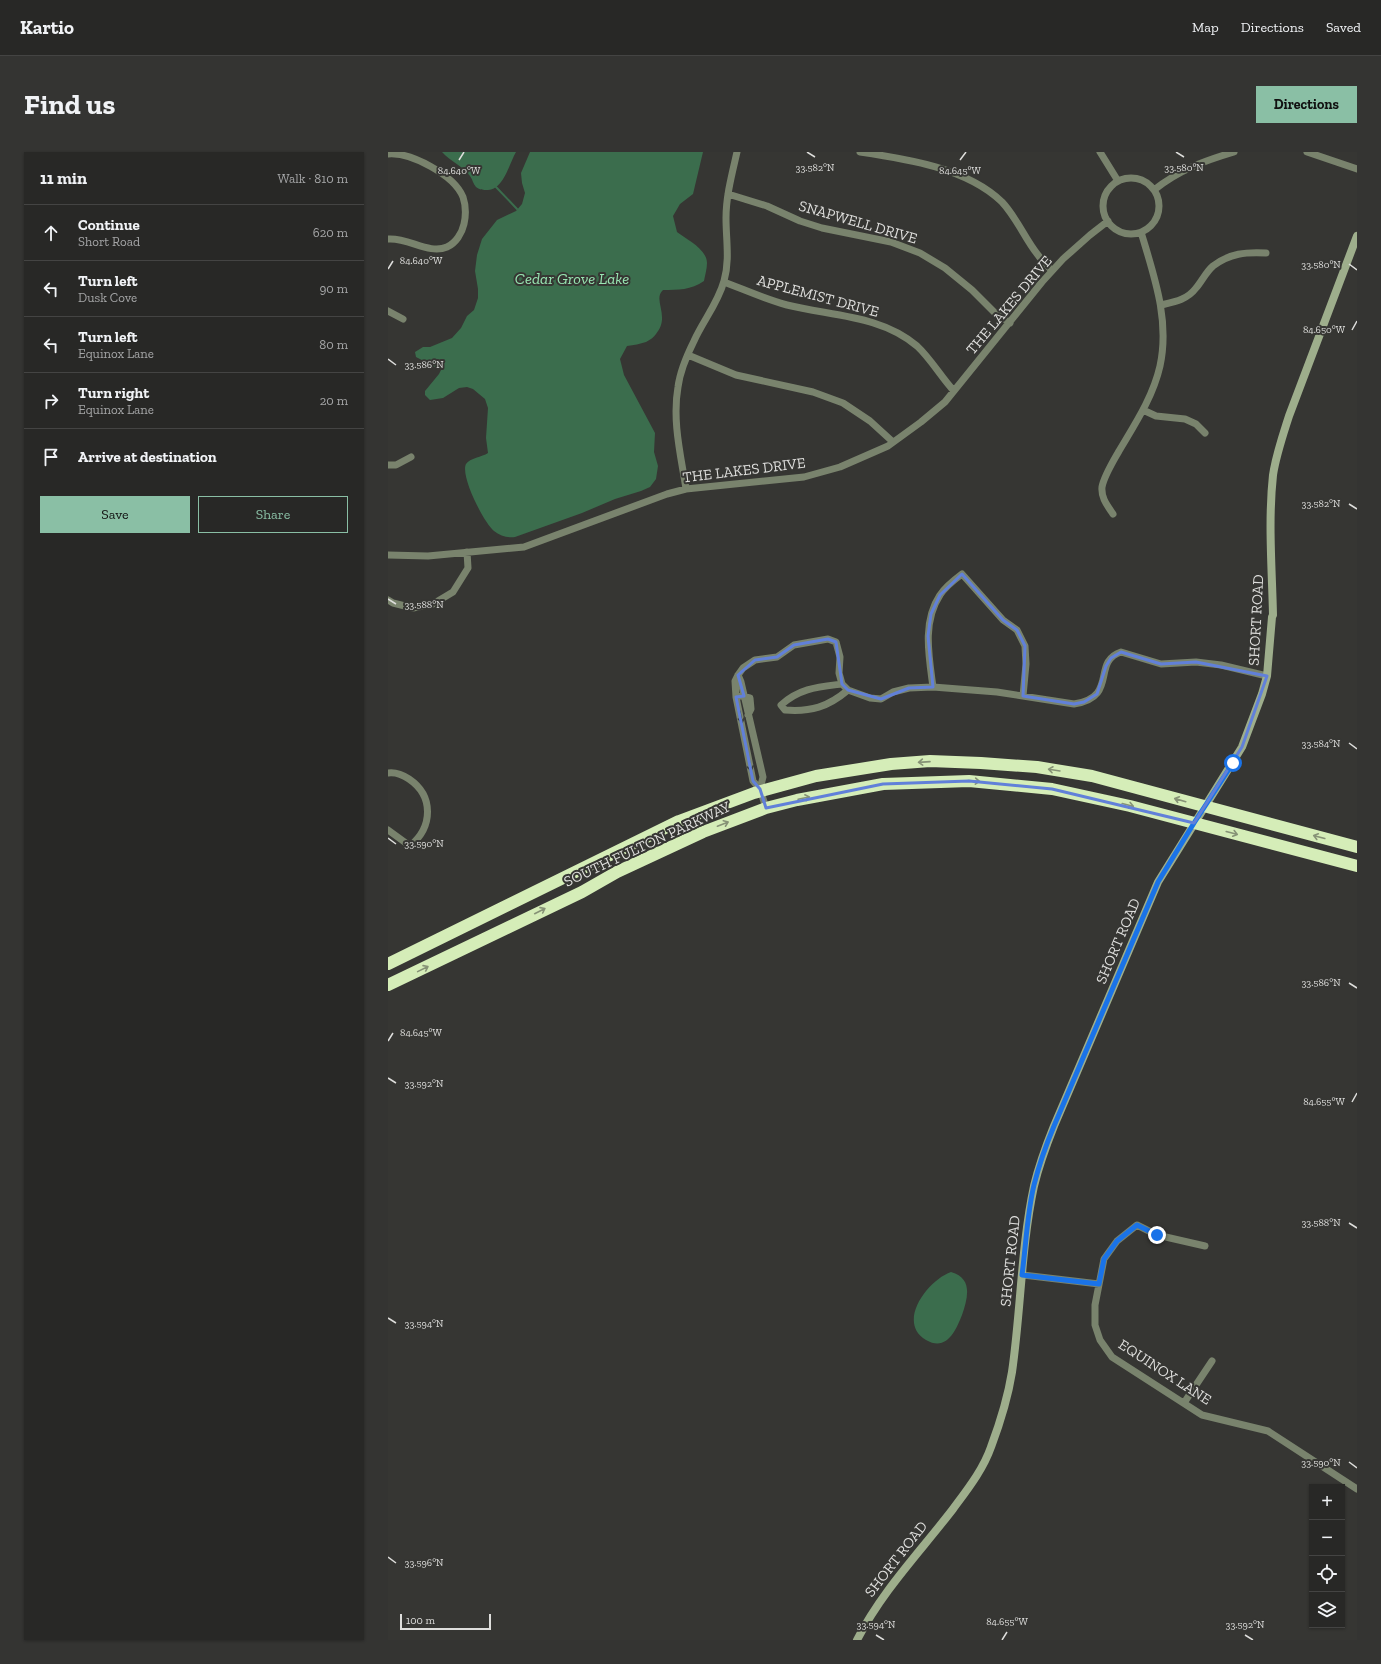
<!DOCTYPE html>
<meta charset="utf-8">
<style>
body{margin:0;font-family:"Zilla Slab",serif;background:#343432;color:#f1f3f6}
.controls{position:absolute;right:12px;bottom:12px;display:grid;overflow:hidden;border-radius:0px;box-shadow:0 1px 3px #0004}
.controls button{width:36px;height:36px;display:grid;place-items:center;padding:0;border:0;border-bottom:1px solid #444443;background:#282826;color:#f1f3f6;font:20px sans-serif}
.scale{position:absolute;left:12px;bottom:10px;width:91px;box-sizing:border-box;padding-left:4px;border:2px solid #dededc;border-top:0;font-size:11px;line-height:14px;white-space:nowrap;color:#dededc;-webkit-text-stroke:3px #363633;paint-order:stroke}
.stop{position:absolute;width:12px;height:12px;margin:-9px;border:3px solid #1a73e8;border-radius:50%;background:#fff}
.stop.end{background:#1a73e8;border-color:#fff;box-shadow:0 1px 4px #0008}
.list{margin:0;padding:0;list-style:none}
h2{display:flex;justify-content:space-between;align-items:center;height:52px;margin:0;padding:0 16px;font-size:17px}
h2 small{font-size:13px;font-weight:400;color:#a5a6a7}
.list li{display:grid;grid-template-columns:26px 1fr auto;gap:12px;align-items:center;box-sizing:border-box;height:56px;padding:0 16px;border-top:1px solid #444443}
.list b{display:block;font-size:15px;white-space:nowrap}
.list p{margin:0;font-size:13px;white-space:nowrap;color:#a5a6a7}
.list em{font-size:13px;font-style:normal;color:#a5a6a7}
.actions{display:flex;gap:8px;padding:12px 16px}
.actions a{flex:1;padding:9px 0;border:1px solid #8abfa5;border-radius:0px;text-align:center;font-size:14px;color:#8abfa5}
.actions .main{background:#8abfa5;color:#111}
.icon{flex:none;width:22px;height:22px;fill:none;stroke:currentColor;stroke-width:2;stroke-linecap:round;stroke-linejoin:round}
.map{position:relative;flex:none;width:969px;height:1488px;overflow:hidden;border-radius:0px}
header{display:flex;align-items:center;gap:24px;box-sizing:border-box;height:56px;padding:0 20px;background:#282826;border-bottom:1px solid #444443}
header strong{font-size:19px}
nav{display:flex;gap:22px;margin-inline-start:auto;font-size:14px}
.intro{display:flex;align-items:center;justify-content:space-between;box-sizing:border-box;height:96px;padding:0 24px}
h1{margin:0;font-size:28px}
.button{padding:10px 18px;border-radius:0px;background:#8abfa5;color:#111;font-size:14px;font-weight:700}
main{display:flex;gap:24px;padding:0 24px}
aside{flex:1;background:#282826;border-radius:0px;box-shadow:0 1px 3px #0004}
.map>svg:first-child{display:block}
.water{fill:#3b6d4d}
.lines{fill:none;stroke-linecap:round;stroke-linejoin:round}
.stream{stroke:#3b6d4d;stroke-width:2}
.street{stroke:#79836d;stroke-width:7}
.secondary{stroke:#9eae8c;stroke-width:8}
.highway{stroke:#d5edb8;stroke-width:12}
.oneway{stroke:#3d3e39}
.oneway2{stroke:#869276}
.route{stroke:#1a73e8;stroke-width:5}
.marked{fill:none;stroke:#6180d9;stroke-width:3;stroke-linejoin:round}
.ticks{fill:none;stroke:#dededc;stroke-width:1.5}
.labels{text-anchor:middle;stroke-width:4;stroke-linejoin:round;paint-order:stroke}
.street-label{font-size:15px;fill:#dededc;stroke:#363633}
.water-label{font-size:16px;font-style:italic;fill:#98e5b2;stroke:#363633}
.ticks-label{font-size:10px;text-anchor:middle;fill:#dededc;stroke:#363633;stroke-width:4;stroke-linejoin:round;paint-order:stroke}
</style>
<header>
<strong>Kartio</strong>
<nav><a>Map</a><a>Directions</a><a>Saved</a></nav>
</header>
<div class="intro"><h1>Find us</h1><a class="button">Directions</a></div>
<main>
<aside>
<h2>11 min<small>Walk · 810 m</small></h2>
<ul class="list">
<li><svg class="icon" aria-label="ahead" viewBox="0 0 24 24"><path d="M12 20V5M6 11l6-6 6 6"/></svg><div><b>Continue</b><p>Short Road</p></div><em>620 m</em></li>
<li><svg class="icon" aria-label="left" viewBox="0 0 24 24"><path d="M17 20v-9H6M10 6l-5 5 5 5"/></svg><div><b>Turn left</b><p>Dusk Cove</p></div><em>90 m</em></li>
<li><svg class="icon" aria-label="left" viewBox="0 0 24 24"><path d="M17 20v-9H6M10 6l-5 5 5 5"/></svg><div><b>Turn left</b><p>Equinox Lane</p></div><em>80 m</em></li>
<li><svg class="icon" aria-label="right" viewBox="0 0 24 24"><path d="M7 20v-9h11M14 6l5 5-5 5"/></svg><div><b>Turn right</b><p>Equinox Lane</p></div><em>20 m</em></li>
<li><svg class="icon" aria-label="arrive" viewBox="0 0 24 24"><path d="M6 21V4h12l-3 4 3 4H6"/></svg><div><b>Arrive at destination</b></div></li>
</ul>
<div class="actions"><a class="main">Save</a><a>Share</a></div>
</aside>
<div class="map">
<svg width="969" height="1488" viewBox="0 0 969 1488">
<rect width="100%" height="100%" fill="#363633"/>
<path class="water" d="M54,0h74c-7,12 -12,37 -28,38 -5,0 -8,0 -12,-3 -3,-3 -3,-7 -6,-11 -7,-10 -20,-15 -28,-24z
M142,0h173l-10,42 -13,10 -7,12 4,16c9,7 30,17 30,31 0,6 -2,12 -3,18 -13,9 -26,9 -41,9 -11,10 8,26 -7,44 -2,3 -6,6 -10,8 -6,2 -12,3 -19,4l-7,13 4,16 31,58 -1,19 4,14 -2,13 -6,8 -9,4 -26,8 -33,14 -67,24c-7,1 -15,-1 -21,-6 -10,-8 -34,-55 -28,-67 4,-6 16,-7 22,-11l-2,-15 2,-30 -3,-9 -12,-10 -6,-2 -8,1 -16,10 -13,2 -5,-5v-4l14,-17 2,-4 -25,-13 -1,-5 8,-5h7l22,-9 9,-10 6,-12 7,-6 4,-12v-9l-3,-18 2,-16 5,-16 15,-19 19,-9 6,-7 3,-11 -3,-10 -1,-10z
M563,1120c22,6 17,26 11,43 -6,15 -15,37 -36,25 -30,-18 2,-60 25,-68z"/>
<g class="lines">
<path class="stream" d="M108,35l21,22"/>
<path class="street" d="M472,0c47,7 107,16 142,50 15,16 23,37 36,53 4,6 10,11 14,16
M712,0l18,29
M919,0l50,17
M0,2c23,-2 66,21 75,43 3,9 3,18 1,27 -2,9 -8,19 -17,23 -18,8 -39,-10 -59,-8
M715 54a28 28 0 1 1 56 0a28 28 0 1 1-56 0Z
M766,38c25,-20 50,-29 80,-38
M340,42l39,12 33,15 22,7 69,14 29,11 25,15 27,22 24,24 14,9
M336,130c21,8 41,17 63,23 44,11 94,10 130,41 14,13 24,31 37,45
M773,153c13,-3 26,-5 35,-17 6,-7 10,-16 17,-22 17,-13 33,-14 53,-13
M0,159l15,8
M300,203l48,20 77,17 30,11 27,18 23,21
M755,258l13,6 29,3 11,5 9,9
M0,313h8l15,-8
M298,337c-5,-33 -14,-68 -8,-102 2,-16 9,-32 16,-46 9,-20 24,-38 30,-60 6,-21 2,-41 2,-63 0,-22 6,-44 11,-66
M725,362c-6,-9 -12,-16 -11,-27 2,-11 12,-27 17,-36 16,-27 34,-54 41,-85 10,-46 -6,-90 -19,-134
M0,403l40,1 96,-9 143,-53 19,-5 118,-12 36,-10 48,-21 33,-24 24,-20 97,-120 21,-23 27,-24 18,-14
M0,448l5,3 20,5 20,-4 20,-12 15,-24 -1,-16
M350,523l3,7 22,95 -3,12
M454,532c-24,3 -42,4 -61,21l4,5c26,2 43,-3 63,-20
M545,535c-4,-30 -11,-65 7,-92 5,-8 14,-15 22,-21l41,46 14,10 8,16 1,18 -3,32
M353,544l9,2 1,11 -3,6
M0,621c7,-1 15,2 21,6 25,17 24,48 1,67l-22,-16
M378,656l-6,-19 -7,-8 -17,-84 -1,-16 3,-6 5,-7 12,-8 22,-3 17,-12 34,-6 8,3 4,15 -1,16 3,11 6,6 22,8 11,1 12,-7 16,-4 24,-1 64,5 77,12c45,-7 17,-42 47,-52l40,12 35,-2 25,3 46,11
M817,1094l-48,-11 -20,-10 -20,16 -13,18 -9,46v20l5,15 12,17 90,58 66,16 89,58
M635,1123l76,9
M796,1251l28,-42"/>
<path class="secondary" d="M469,1488c25,-49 63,-88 96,-131 14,-19 30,-39 38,-62 9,-24 17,-50 21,-75 9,-62 9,-125 22,-186 5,-21 12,-40 20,-60l104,-244 84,-135 20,-53 5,-18 5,-59 1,-2c-1,-46 -5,-94 0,-140 3,-20 10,-40 16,-59l68,-180"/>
<path class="highway" d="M0,812l291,-143 75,-28 62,-17 75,-12 39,-3 51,2 56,4 55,9 265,71
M0,833l194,-93 35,-20 86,-40 63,-24 31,-8 86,-16 86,-3 83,8 78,17 227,60"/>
</g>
<defs><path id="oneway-shaft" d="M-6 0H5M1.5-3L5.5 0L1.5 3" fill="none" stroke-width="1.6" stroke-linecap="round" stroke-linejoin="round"/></defs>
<g class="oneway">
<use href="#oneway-shaft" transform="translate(353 565) rotate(78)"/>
<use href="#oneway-shaft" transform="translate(362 613) rotate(79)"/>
</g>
<g class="oneway2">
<use href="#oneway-shaft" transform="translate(536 610) rotate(176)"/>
<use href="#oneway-shaft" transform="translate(666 618) rotate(-171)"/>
<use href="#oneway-shaft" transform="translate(586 629) rotate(4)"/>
<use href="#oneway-shaft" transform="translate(416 646) rotate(-12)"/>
<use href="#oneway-shaft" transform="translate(792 648) rotate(-164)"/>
<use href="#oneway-shaft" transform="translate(740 653) rotate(14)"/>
<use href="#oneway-shaft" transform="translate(335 672) rotate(-21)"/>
<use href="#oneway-shaft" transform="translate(844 681) rotate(15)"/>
<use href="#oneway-shaft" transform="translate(931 685) rotate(-165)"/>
<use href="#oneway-shaft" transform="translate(152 759) rotate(-27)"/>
<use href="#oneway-shaft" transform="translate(35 817) rotate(-26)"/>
</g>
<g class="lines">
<path class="route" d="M769,1083l-20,-10 -20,16 -13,18 -5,25 -77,-9c4,-30 5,-61 12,-90 5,-20 12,-40 20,-59l104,-244 36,-59 39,-60"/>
</g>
<path class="marked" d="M574,422l41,46 14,10 8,16 -2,50 51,8 10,-2 13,-8 9,-28 5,-8 10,-6 40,12 35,-2 71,14 -25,71 -48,76 -142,-34 -83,-8 -86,3 -117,24 -6,-19 -7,-8 -17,-84 8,-1 -6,-21 17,-15 22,-3 17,-12 34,-6 8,3 6,42 6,6 33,9 28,-11 24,-1 -5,-51 3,-22 9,-19z"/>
<path class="ticks" d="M419,0l8,5M788,0l8,5M71,8l5,-8M572,8l6,-8M961,112l8,6M0,117l5,-8M964,178l5,-9M0,207l8,6M961,352l8,5M0,447l8,5M961,591l8,6M0,686l8,6M961,831l8,5M0,889l5,-8M0,926l8,5M964,950l5,-9M961,1071l8,5M0,1166l8,5M961,1310l8,6M0,1405l8,6M488,1483l8,5M857,1483l8,5M614,1488l5,-8"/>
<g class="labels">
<g class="street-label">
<text transform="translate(470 70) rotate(16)" y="5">SNAPWELL DRIVE</text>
<text transform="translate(430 144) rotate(15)" y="5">APPLEMIST DRIVE</text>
<text transform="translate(621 153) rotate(-50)" y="5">THE LAKES DRIVE</text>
<text transform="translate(356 318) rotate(-7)" y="5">THE LAKES DRIVE</text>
<text transform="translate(868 468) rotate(-87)" y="5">SHORT ROAD</text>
<text transform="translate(259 692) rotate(-25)" y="5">SOUTH FULTON PARKWAY</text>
<text transform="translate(730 789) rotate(-67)" y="5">SHORT ROAD</text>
<text transform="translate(622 1109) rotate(-84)" y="5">SHORT ROAD</text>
<text transform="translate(777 1220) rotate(33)" y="5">EQUINOX LANE</text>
<text transform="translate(508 1407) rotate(-52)" y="5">SHORT ROAD</text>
</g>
<g class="water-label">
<text x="184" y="132">Cedar Grove Lake</text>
</g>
</g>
<g class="ticks-label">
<text x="427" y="19">33.582°N</text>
<text x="796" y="19">33.580°N</text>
<text x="71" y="22">84.640°W</text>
<text x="572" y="22">84.645°W</text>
<text x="33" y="112">84.640°W</text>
<text x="933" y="116">33.580°N</text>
<text x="936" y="181">84.650°W</text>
<text x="36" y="216">33.586°N</text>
<text x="933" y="355">33.582°N</text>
<text x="36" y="456">33.588°N</text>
<text x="933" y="595">33.584°N</text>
<text x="36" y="695">33.590°N</text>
<text x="933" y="834">33.586°N</text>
<text x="33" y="884">84.645°W</text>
<text x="36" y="935">33.592°N</text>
<text x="936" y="953">84.655°W</text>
<text x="933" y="1074">33.588°N</text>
<text x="36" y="1175">33.594°N</text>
<text x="933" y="1314">33.590°N</text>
<text x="36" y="1414">33.596°N</text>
<text x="619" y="1473">84.655°W</text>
<text x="488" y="1476">33.594°N</text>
<text x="857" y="1476">33.592°N</text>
</g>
</svg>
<div class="controls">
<button>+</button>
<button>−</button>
<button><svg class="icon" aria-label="locate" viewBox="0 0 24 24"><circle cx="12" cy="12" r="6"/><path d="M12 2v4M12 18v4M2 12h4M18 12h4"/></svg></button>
<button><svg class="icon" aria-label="layers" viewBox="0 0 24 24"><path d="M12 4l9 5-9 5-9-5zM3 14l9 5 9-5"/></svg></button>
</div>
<div class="scale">100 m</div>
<div class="stop" style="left:845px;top:611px"></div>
<div class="stop end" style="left:769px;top:1083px"></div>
</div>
</main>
